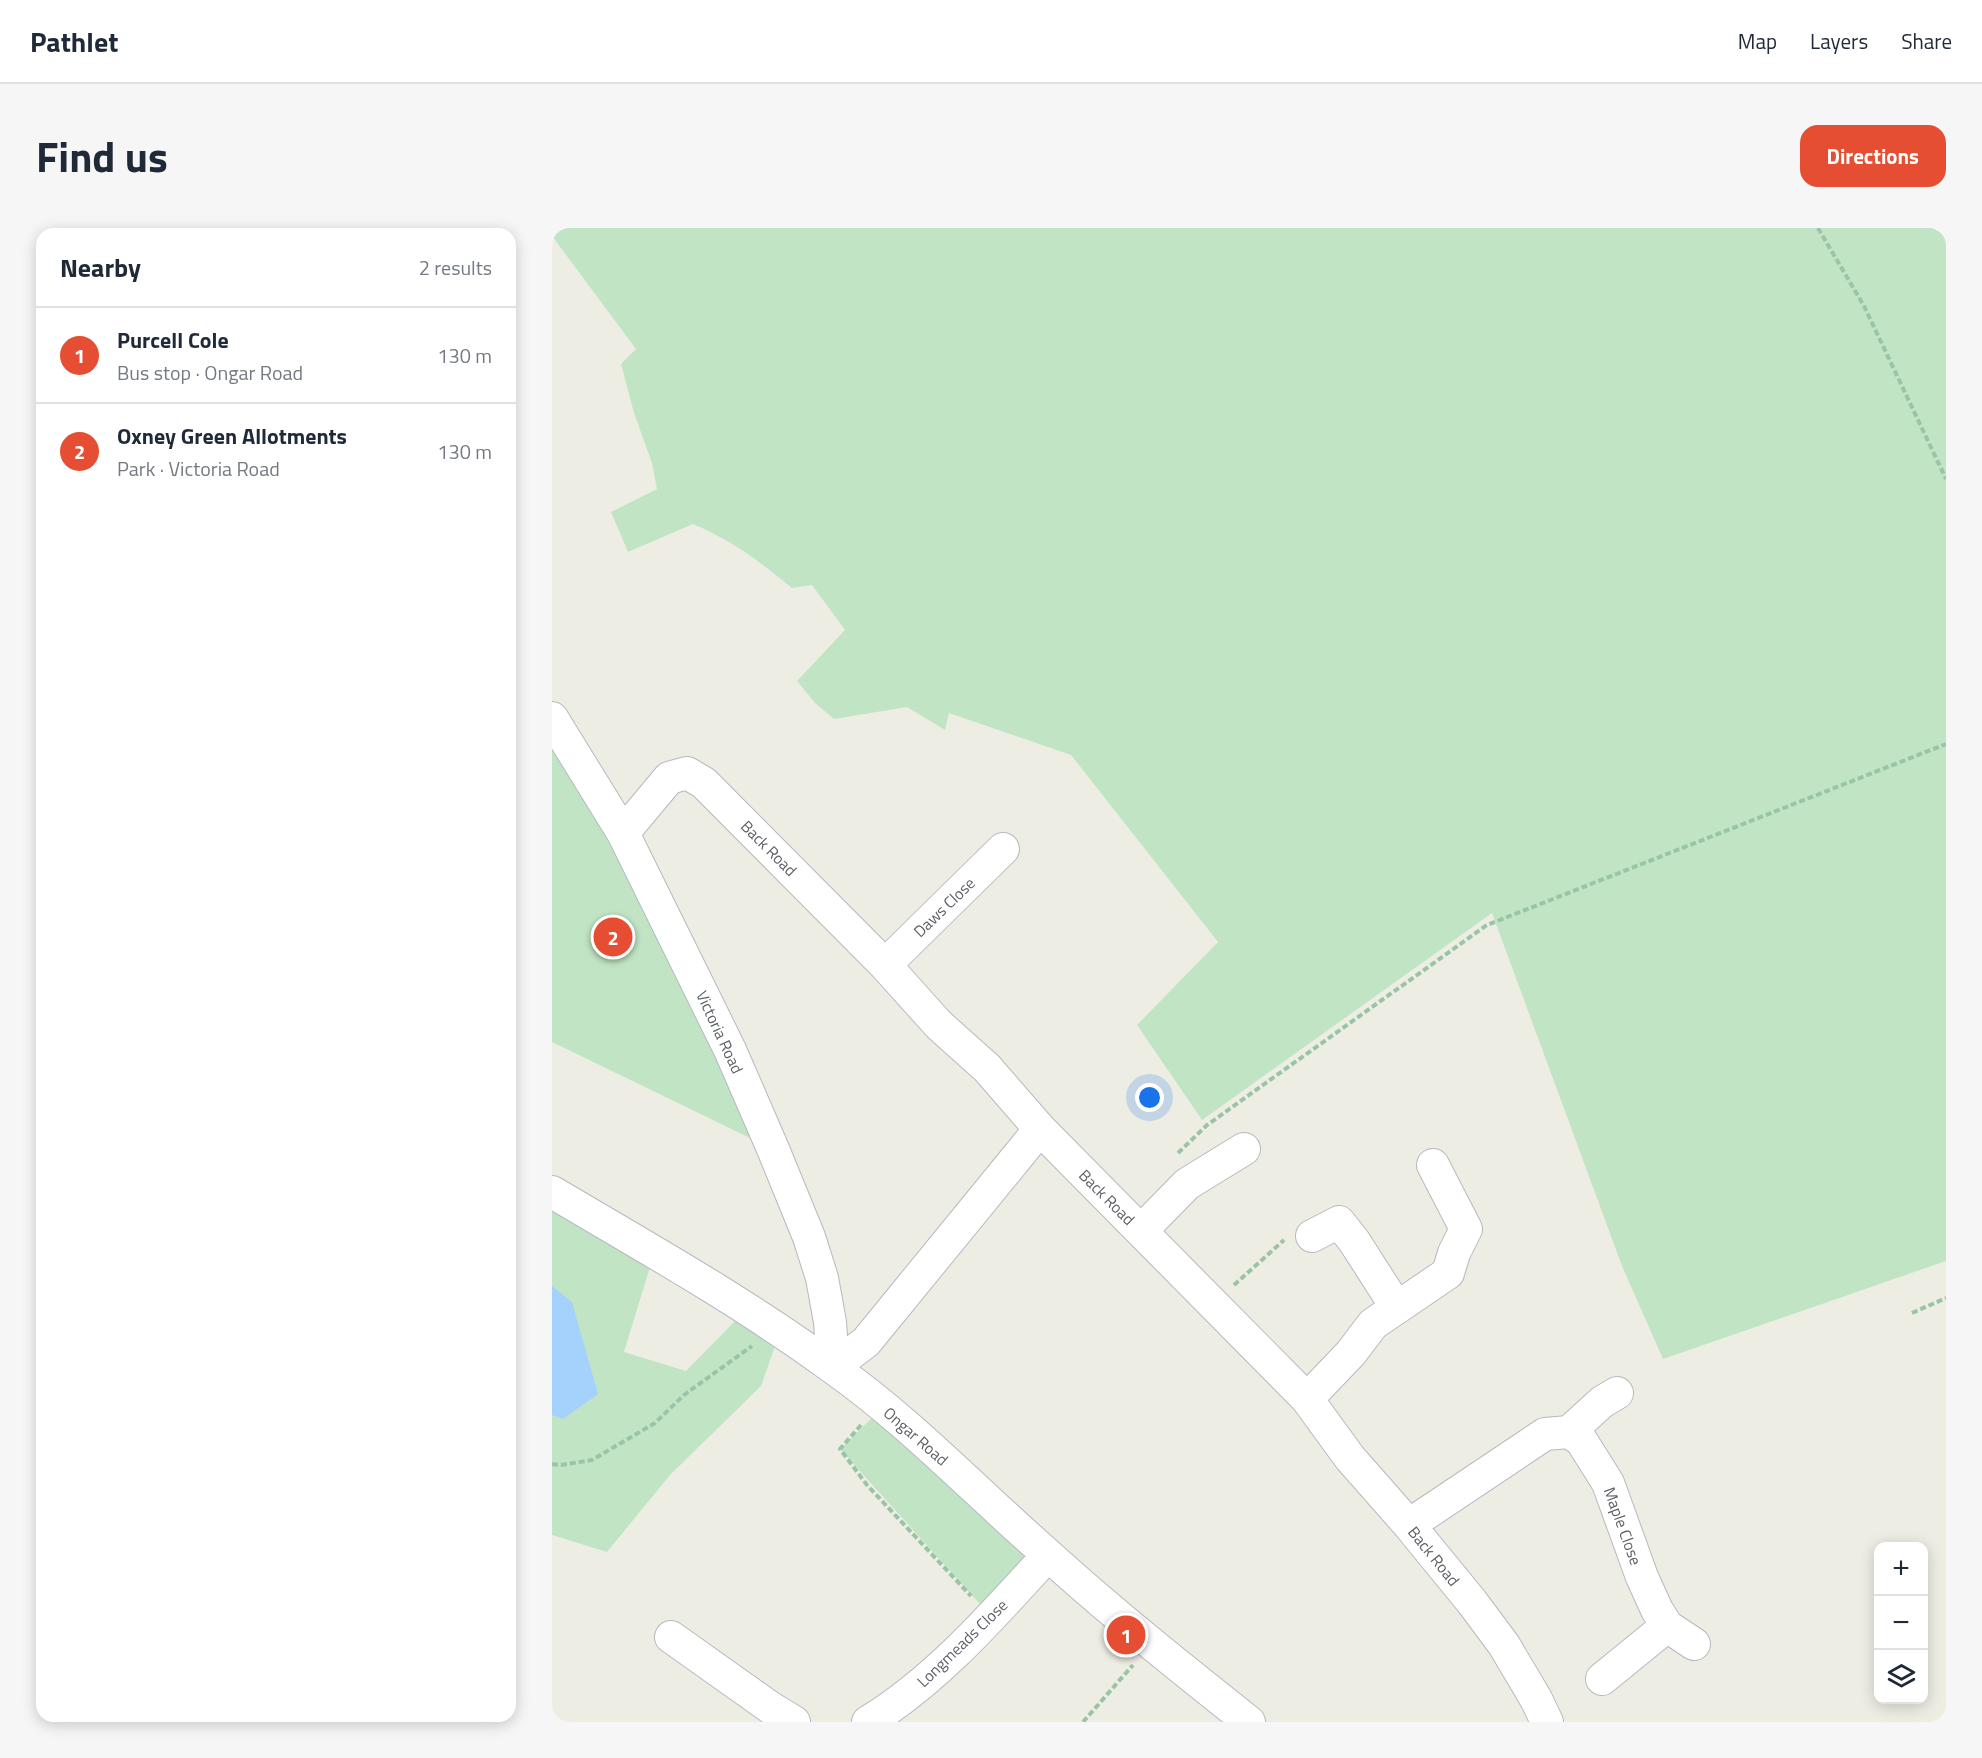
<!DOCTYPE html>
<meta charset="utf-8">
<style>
body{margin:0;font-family:"Titillium Web",sans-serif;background:#f6f6f7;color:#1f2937}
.controls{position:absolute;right:18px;bottom:18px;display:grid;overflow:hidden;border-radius:12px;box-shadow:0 3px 15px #0003}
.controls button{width:54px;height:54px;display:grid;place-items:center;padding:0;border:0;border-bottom:2px solid #e0e1e3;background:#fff;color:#1f2937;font:30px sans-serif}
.you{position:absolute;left:598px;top:870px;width:21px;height:21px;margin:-15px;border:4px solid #fff;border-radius:50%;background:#1a73e8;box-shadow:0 0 0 9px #1a73e833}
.badge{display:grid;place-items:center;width:39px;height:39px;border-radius:50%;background:#e54e33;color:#fff;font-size:20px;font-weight:700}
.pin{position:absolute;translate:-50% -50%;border:3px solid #fff;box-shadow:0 2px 6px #0006}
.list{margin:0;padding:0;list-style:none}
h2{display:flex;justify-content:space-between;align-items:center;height:78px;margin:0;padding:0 24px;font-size:26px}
h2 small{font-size:20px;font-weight:400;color:#747a83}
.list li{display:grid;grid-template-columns:39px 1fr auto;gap:18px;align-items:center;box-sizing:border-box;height:96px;padding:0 24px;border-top:2px solid #e0e1e3}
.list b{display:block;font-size:22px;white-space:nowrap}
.list p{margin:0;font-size:20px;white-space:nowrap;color:#747a83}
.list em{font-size:20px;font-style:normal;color:#747a83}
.icon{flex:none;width:33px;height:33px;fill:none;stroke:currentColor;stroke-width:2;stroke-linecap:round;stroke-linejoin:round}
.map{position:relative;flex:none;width:1394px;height:1494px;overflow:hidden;border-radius:18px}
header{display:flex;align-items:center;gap:36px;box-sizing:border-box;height:84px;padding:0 30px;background:#fff;border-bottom:2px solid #e0e1e3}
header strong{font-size:28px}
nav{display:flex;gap:33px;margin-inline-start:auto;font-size:21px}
.intro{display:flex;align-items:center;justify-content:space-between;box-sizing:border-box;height:144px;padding:0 36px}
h1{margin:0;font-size:42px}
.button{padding:15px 27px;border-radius:18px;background:#e54e33;color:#fff;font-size:21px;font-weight:700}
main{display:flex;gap:36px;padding:0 36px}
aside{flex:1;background:#fff;border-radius:18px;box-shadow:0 3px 15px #0003}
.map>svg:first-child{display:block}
.green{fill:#c1e5c4}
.water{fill:#a5d1fd}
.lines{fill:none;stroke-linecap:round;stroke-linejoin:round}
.minor-casing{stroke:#b6b9be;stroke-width:34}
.path{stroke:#99c4a8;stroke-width:4;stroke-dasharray:6 3;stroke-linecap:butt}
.minor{stroke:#fff;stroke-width:32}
.labels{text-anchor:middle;stroke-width:5;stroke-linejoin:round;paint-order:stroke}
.street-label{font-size:16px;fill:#5c5f64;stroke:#fff}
</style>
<header>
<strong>Pathlet</strong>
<nav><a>Map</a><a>Layers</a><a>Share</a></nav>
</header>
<div class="intro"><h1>Find us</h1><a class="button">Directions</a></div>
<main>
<aside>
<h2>Nearby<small>2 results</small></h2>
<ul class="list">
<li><span class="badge">1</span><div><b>Purcell Cole</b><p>Bus stop · Ongar Road</p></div><em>130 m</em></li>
<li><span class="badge">2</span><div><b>Oxney Green Allotments</b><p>Park · Victoria Road</p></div><em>130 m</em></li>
</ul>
</aside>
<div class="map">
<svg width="1394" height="1494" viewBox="0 0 1394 1494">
<rect width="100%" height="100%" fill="#eeede4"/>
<path class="green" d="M0,0h1394v1033l-283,98 -41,-93 -130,-353 -290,207 -65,-95 81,-83 -147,-187 -122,-42 -4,17 -38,-23 -73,12 -19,-16 -18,-22 48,-51 -33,-45 -20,3c-33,-27 -59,-47 -99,-64l-65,28 -17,-40 46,-23 -5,-26 -18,-50 -13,-49 15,-15 -84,-113z
M0,490l221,431 -221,-107z
M0,973l98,66 -26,85 62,19 49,-50 40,25 -14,40 -91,89 -63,77 -55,-17z
M331,1179l165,148 -60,58 -148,-164z"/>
<path class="water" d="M0,1058l20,16 26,92 -35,25 -11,-4z"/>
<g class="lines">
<defs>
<path id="minor" d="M0,490l71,115 107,217 43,99 36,88 13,41 8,44 3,45
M71,605l46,-55 18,-5 17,10 181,182 54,60 48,43 53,61 267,270 43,59 59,67 63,77 32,43 32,54 11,23
M333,737l118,-116
M0,964c95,56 191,110 280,175 78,55 144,125 215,187 65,59 134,114 202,168
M589,1003l46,-47 57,-35
M760,1008l27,-14 15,19 43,67
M281,1139l33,-25 174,-213
M755,1171l44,-46 22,-29 75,-51 6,-20 12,-24 -33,-64
M1017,1204l33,-30 15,-9
M857,1297l136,-91 24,-2 12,8 27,43 34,94 15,33 10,16 27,18
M119,1409l100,71 23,14
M1050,1451l65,-53
M316,1494c69,-42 126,-108 180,-167"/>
</defs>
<use href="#minor" class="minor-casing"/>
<path class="path" d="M1266,0l46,78 82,173
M626,925l29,-28 280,-200 459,-181
M682,1057l50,-45
M1360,1085l34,-15
M309,1197l-21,24 27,36 104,111
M0,1236l9,1 31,-5 63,-37 29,-28 68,-49
M531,1494l50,-57"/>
<use href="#minor" class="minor"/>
</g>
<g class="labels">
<g class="street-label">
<text transform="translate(217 620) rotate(45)" y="6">Back Road</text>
<text transform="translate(392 679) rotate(-44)" y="6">Daws Close</text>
<text transform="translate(168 804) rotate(65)" y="6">Victoria Road</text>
<text transform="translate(555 969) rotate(45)" y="6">Back Road</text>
<text transform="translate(364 1208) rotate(41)" y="6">Ongar Road</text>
<text transform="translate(1071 1298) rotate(70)" y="6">Maple Close</text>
<text transform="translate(882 1328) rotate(51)" y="6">Back Road</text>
<text transform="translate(410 1415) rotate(-44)" y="6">Longmeads Close</text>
</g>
</g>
</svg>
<div class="controls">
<button>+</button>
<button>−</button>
<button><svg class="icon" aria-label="layers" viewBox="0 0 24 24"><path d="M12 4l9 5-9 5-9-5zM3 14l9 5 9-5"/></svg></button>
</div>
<div class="you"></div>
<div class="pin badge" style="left:574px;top:1407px">1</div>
<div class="pin badge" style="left:61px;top:709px">2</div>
</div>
</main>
